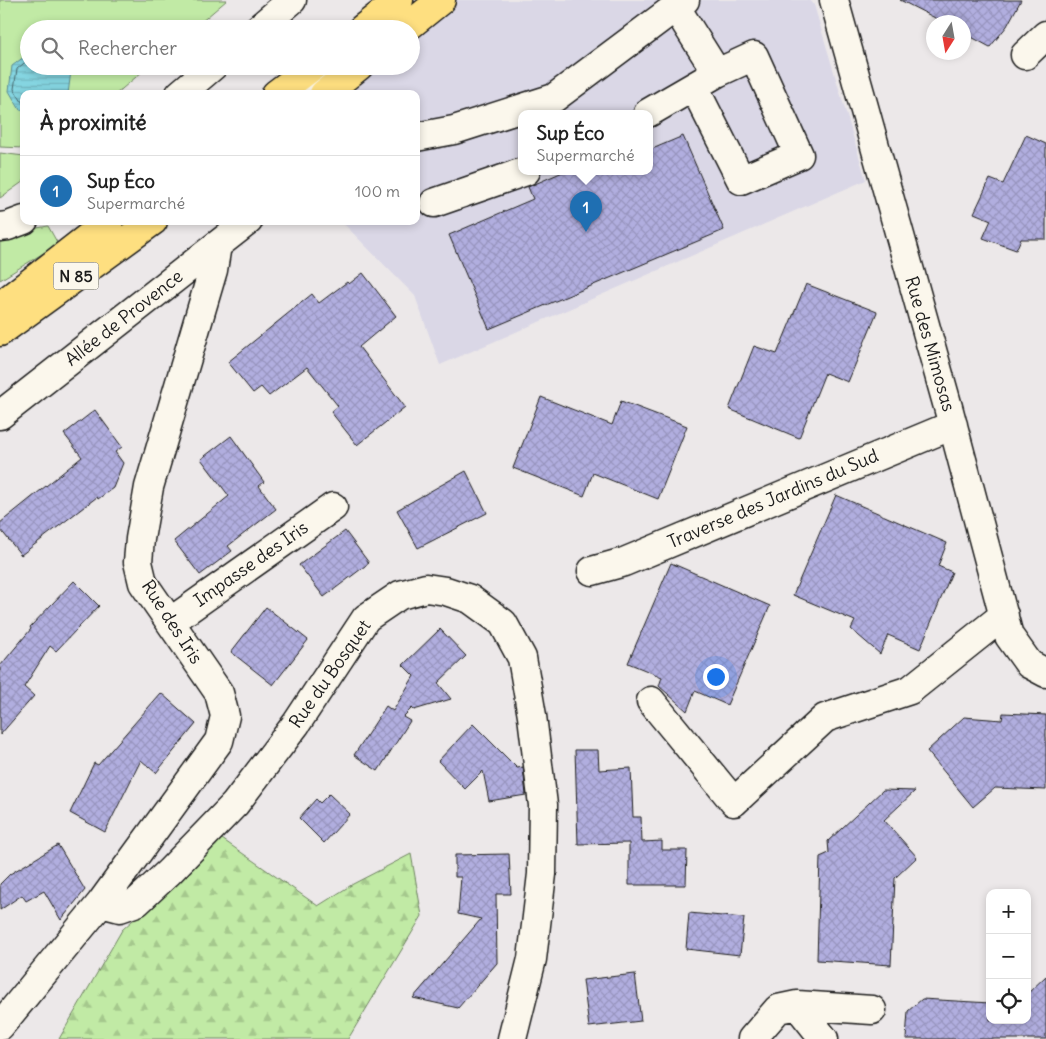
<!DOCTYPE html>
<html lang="fr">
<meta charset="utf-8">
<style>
body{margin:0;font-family:Delius,sans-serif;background:#f2f2f2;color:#222}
.controls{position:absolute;right:15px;bottom:15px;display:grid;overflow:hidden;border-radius:10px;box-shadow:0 2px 8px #0003}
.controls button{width:45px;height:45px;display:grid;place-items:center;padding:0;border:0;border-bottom:1px solid #e0e0e0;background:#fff;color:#222;font:25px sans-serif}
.compass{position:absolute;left:926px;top:15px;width:45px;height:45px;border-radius:50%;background:#fff;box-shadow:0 2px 8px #0003;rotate:191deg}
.you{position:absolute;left:715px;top:676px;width:18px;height:18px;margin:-12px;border:4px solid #fff;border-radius:50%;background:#1a73e8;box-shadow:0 0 0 8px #1a73e833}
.badge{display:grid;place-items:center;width:32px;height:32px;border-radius:50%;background:#1f6fb2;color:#fff;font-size:16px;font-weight:700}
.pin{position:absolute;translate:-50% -41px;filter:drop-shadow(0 1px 2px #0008)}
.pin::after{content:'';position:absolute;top:26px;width:18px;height:15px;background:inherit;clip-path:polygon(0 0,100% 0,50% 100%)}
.popup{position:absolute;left:518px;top:110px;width:135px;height:65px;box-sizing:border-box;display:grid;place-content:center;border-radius:10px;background:#fff;filter:drop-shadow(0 1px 4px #0005);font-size:16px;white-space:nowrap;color:#767676}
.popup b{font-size:19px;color:#222}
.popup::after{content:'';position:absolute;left:50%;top:100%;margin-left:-10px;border:10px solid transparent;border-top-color:#fff}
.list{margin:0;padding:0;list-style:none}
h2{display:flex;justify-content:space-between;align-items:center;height:65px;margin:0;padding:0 20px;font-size:21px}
h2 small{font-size:16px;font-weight:400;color:#767676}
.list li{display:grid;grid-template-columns:32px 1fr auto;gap:15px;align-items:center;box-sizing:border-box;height:70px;padding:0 20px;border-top:1px solid #e0e0e0}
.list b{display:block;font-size:19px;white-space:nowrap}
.list p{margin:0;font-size:16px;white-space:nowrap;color:#767676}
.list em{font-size:16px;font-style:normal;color:#767676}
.icon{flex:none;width:28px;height:28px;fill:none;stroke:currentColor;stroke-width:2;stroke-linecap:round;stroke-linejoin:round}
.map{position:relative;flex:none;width:1046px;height:1039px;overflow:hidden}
.search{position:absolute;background:#fff;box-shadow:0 2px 8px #0003;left:20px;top:20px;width:400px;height:55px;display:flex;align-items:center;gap:12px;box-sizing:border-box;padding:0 18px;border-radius:28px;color:#767676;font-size:19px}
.panel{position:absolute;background:#fff;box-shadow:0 2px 8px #0003;left:20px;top:90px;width:400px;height:135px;border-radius:10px}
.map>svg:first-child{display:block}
.built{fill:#dad7e6;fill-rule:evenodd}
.green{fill:#c1eaa5;stroke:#6e8360}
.forest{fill:url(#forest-firs);stroke:#6e8360}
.water{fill:url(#water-rules);stroke:#5b8b92}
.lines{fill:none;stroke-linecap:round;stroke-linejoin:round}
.shore{stroke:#46666b;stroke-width:1}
.building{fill:url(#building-cross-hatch);stroke:#1c1c1c}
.minor-casing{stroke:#1c1c1c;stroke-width:31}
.major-casing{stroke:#1c1c1c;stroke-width:31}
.minor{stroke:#fbf7ec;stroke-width:28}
.major{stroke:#fedf80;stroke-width:28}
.labels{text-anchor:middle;stroke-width:4;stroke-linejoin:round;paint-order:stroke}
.shield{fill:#fbf7ec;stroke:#5f5e5a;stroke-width:1}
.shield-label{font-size:16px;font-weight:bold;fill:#1c1c1c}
.street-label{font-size:18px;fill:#1c1c1c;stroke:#fbf7ec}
</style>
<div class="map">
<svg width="1046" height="1039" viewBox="0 0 1046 1039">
<defs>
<pattern id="forest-firs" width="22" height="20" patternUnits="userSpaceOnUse" patternTransform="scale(1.25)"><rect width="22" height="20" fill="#c1eaa5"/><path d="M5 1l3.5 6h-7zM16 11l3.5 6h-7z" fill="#a5c88d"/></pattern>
<pattern id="water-rules" width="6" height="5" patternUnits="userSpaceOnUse" patternTransform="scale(1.25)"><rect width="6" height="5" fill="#85d5e1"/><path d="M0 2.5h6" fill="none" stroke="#72b6c0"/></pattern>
<pattern id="building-cross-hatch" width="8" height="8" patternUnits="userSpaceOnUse" patternTransform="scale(1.25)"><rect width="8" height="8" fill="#b1aedf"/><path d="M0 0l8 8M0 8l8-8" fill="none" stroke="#9895bf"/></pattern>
</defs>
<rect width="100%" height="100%" fill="#ece8e9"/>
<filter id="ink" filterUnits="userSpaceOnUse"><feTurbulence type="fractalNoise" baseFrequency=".02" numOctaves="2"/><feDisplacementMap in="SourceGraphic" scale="10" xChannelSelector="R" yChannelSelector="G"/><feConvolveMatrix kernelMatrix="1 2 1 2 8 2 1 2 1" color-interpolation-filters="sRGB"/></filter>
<g filter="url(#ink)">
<path class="built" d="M449,0h361l4,5 52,175 -426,185 -25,-69 -74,-75h75v-127h-84l34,-28h45v-36zM522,113h128v58h-128z"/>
<path class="green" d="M0,0h227l-34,29h-164v37h120l-33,28h-92v54l-24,-1z
M0,153l24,3v25l-24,17z
M48,226l10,18 -58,36v-45z"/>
<path class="forest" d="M222,839l96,67 35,-22 58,-30 11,62 -74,123h-289l63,-109z"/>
<path class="water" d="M29,53v13h39l3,5 -3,23h-44v16h-4l-11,-19 3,-25z"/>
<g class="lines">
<path class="shore" d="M24,105l-10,-16 3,-20 12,-10"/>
</g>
<path class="building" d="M900,0h121l-14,26 -17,21 -26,-14v-11h-21z
M1026,135l20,9v95h-25l-5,11 -33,-12 8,-18 -17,-7 16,-34 13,5z
M683,136l41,94 -235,99 -40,-94 84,-36 -5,-12 37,-16h85v-21z
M363,273l33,43 -37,31 46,60 -48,38 -26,-33 7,-6 -31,-39 -38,29 -8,-9 -8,6 -25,-31 84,-68 7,9 28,-21 2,2z
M806,284l71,28 -29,70 -23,-9 -26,65 -70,-29 25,-63 23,8z
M541,397l71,28 9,-24 66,25 -29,73 -65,-26 -9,23 -71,-28z
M95,410l27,37 -7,5 8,11 -10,25 -15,11 -1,-2 -76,58 -21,-26v-6l82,-66 -18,-23z
M231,436l33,46 -5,4 17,23 -48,37 4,5 -32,24 -26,-34 55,-45 -28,-37z
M466,471l21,42 -69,35 -21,-38z
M836,495l111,48 -9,23 14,6 -32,77 -32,-14 -8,19 -29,-25 4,-8 -62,-26z
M345,531l24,32 -45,34 -25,-32z
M671,563l99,43 -43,99 -32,-14 -8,20 -28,-25 3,-9 -34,-14z
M74,581l25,25 -43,45 -6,-5 -26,41 10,9 -34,39v-69l31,-37 -1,-2z
M266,607l42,33 -35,45 -42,-33z
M440,629l26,27 -28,27 13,16 -37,11 -2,-2 -9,9 7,4 -32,50 -24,-16 32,-49 7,5 21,-35 -11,-11z
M161,693l35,31 -40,49 -15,-13 -36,72 -35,-19 24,-50 4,2z
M1003,713l43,2v75l-51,-2 -22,19 -46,-56 37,-34 38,3z
M473,724l44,44 6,-1 3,28 -37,6 -6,-30 -18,18 -27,-28z
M575,750h23l1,20 32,-2 2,49h8l1,25 20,-1v9h25l-1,35h-57v-42l-51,1z
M883,790l32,1 -31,29 33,37 -22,21 -4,87 -74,-5 3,-103 9,-4 -1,-12z
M329,794l21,20 -26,29 -25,-25 17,-19 4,4z
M58,845l27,45 -24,30 -17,-29 -18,10 -4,-6 -22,15v-26l10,-10z
M509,854l2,40h-15l1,69 -39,45 -45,-10 68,-79 -23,-5 3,-37h-6v-22z
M689,913l55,5 -4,37 -54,-6z
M635,974l6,47 -52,6 -6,-47z
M1046,976v63h-140l2,-28 14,-12 68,4v17h37v-26z"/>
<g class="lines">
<defs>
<path id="minor" d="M834,0l114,407 61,229 20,28 17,9
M258,29l34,-29
M1025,55l21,-20
M694,87l47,93 58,-25 -45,-99 -37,17
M180,94l33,-28
M301,94l2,-5 32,-23
M648,113l69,-40 -42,-67
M416,137l38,-7 100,-32 131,-98
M434,203l92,-32
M0,227l8,-1 16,-6
M0,415l248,-194
M592,571l32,-9 329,-137
M170,622l163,-115
M651,701l83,101 91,-84 85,-28 94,-75
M101,903l19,5 17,-6 32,-30 66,-68 61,-80 70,-106 34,-23 26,-7 20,3 24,8 33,24 19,35 10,58 11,89 -1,69 -10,85 -20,80
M797,1005l27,34
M0,1026l101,-123 118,-162 6,-25 -6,-23 -76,-110 -5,-21 2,-23 9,-52 64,-217 4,-25
M752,1039l26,-30 19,-4 75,5"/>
<path id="major" d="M362,29l37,-29
M405,29l36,-29
M276,94l37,-28
M324,94l35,-28
M0,306l109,-85
M0,332l153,-111"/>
</defs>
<use href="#minor" class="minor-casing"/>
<use href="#major" class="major-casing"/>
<use href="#minor" class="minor"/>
<use href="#major" class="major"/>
</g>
</g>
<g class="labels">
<rect class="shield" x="53.5" y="262.5" width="45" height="27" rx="4"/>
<g class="shield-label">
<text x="76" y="282">N 85</text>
</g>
<g class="street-label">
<text transform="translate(124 318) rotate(-38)" y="6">Allée de Provence</text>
<text transform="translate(930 344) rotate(74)" y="6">Rue des Mimosas</text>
<text transform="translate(773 499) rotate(-23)" y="6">Traverse des Jardins du Sud</text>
<text transform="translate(251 564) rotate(-35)" y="6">Impasse des Iris</text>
<text transform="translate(172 622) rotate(57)" y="6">Rue des Iris</text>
<text transform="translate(330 674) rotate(-55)" y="6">Rue du Bosquet</text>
</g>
</g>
</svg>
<div class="controls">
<button>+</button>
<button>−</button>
<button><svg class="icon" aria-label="locate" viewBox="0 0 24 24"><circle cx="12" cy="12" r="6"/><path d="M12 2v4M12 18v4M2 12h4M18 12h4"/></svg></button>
</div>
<svg class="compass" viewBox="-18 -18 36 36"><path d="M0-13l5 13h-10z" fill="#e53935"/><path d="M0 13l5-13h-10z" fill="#767676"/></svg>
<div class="you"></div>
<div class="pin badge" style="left:586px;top:232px">1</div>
<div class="popup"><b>Sup Éco</b>Supermarché</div>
<div class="search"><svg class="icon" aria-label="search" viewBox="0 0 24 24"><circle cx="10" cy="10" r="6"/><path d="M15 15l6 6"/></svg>Rechercher</div>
<section class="panel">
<h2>À proximité<small></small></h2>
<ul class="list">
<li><span class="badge">1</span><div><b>Sup Éco</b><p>Supermarché</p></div><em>100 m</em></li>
</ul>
</section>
</div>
